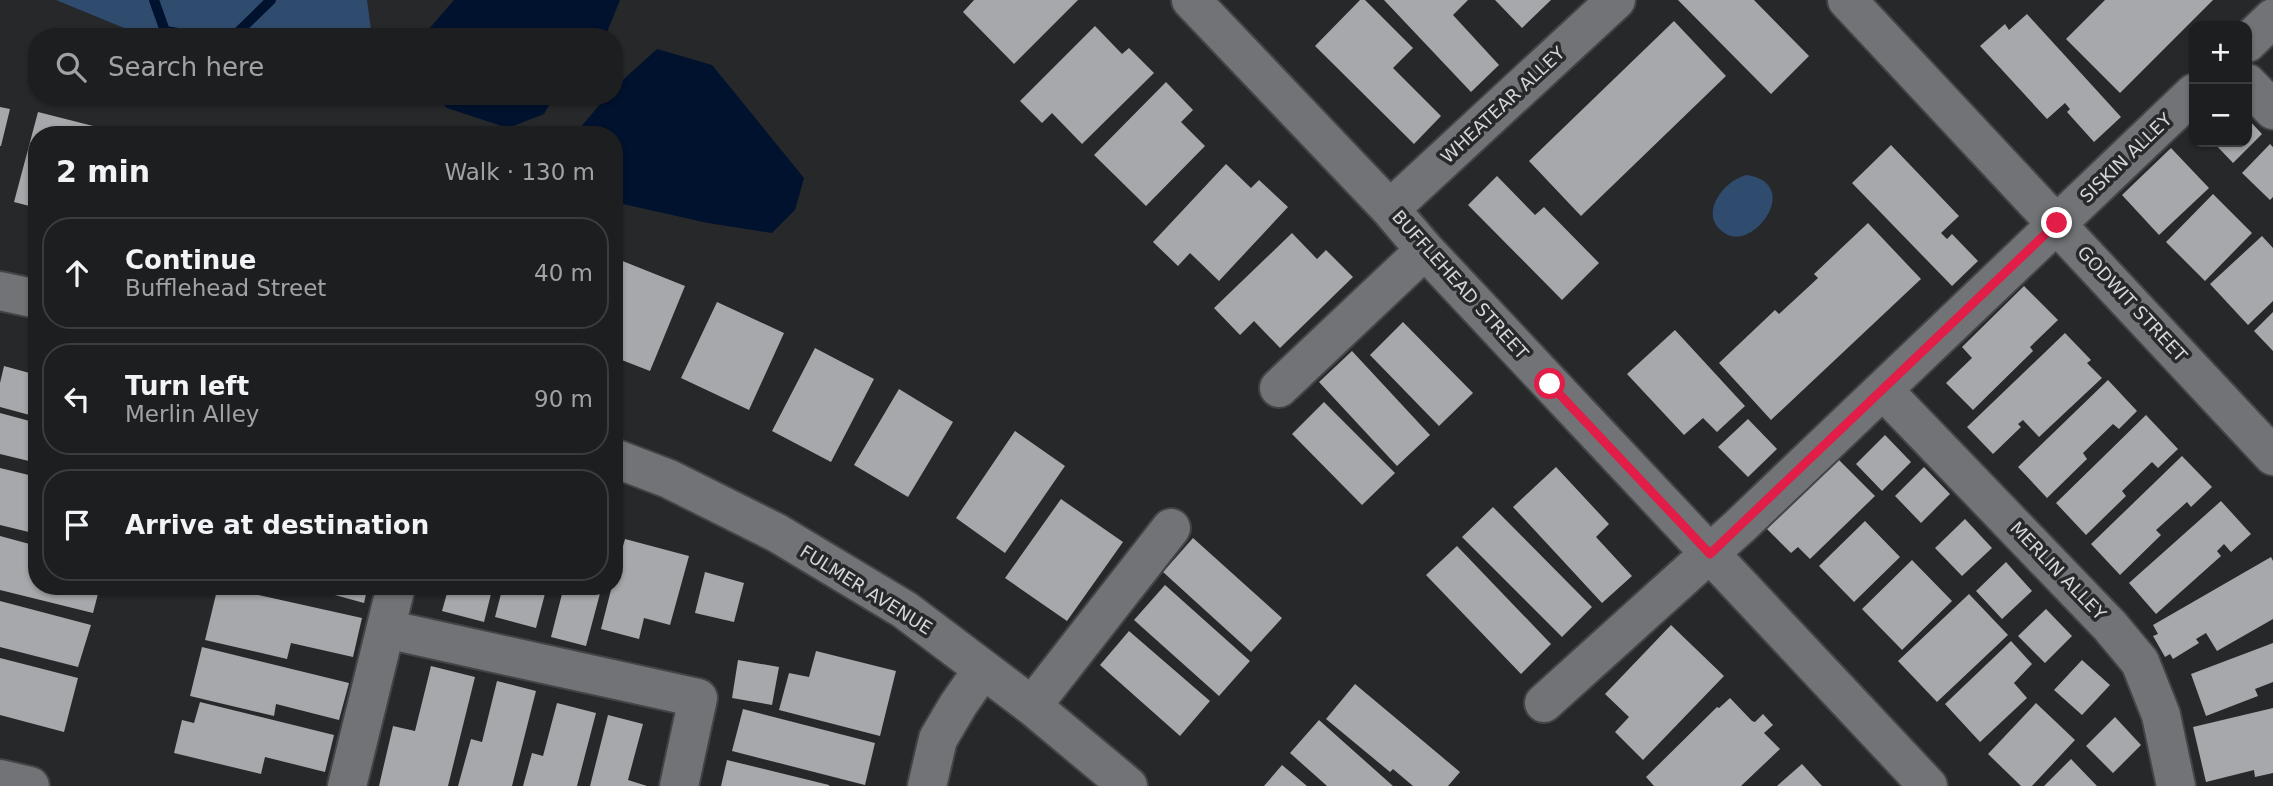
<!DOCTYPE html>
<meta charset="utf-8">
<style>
body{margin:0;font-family:"DejaVu Sans",sans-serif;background:#292b2d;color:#f1f3f6}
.controls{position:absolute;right:21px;top:21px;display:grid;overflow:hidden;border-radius:14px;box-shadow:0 2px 5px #0004}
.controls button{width:63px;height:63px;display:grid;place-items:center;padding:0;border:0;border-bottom:2px solid #3a3c3e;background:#1c1e20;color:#f1f3f6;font:35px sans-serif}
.stop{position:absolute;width:21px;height:21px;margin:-16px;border:5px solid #e11d48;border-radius:50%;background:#fff}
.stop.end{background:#e11d48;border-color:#fff;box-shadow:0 2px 7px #0008}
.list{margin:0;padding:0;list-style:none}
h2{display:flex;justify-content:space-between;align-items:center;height:91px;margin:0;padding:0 28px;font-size:30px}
h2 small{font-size:23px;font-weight:400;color:#a0a2a5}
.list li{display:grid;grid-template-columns:46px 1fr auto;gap:21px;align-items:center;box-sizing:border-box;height:112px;margin:0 14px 14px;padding:0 14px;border:2px solid #3a3c3e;border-radius:28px}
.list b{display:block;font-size:26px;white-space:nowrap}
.list p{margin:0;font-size:23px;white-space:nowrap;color:#a0a2a5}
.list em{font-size:23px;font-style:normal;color:#a0a2a5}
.icon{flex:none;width:38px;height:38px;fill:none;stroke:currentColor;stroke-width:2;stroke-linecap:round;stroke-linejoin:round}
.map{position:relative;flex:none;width:2273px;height:786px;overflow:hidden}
.search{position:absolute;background:#1c1e20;box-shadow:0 2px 5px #0004;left:28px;top:28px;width:595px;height:77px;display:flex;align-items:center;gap:18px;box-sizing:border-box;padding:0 24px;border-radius:28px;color:#a0a2a5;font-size:26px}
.panel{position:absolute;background:#1c1e20;box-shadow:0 2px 5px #0004;left:28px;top:126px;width:595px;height:469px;border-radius:28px}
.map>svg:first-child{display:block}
.green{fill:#2f4b6e}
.water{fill:#00122e}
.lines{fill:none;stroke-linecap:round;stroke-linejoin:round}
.stream{stroke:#00122e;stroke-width:10}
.building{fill:#a6a8ab}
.minor-casing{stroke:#424446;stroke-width:42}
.minor{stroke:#717376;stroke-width:38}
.route{stroke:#e11d48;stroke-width:9}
.labels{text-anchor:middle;stroke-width:7;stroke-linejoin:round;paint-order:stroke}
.street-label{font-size:18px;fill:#d4d6d7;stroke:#26282a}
</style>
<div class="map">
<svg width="2273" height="786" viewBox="0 0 2273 786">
<rect width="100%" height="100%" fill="#26282a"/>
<path class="green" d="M56,0h311l5,37h-226z
M1747,175c56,9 7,76 -21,59 -30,-17 -3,-54 21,-59z"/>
<path class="water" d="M454,0h166l-15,37h-183z
M657,49l55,16 92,113 -9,32 -23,23 -64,-10 -94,-21v-67h-40l33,-39h7v-8z
M437,96h117l-10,18 -36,14 -61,-20z"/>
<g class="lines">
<path class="stream" d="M154,0l11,31 38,6
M233,37l38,-37"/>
</g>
<path class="building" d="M974,0h104l-64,64 -51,-52z
M1360,0h5l48,48 -20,20 48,48 -27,28 -99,-98z
M1384,0h84l-15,15 46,50 -28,27z
M1495,0h56l-29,28z
M1678,0h76l55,56 -38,38z
M2105,0h108l-93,93 -54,-54z
M2027,14l94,103 -27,25 -27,-30 3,-3 -5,-6 -18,16 -67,-73 25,-22 4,6z
M1674,21l52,55 -145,140 -52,-55z
M1095,26l27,28 7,-6 25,25 -72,71 -30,-31 -10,10 -22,-22z
M1166,82l27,28 -12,12 24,24 -59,60 -52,-51z
M0,107l10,2 -9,37h-1z
M38,112l67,17 -2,6h-66v73l-23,-6z
M2247,118l15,16 -29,29 -20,-21h34z
M131,128l21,6v1h-23z
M2270,144l3,3v50l-3,3 -28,-27z
M1891,145l68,71 -18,17 6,6 5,-5 26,27 -26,25 -100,-103z
M2171,148l38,40 -50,47 -37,-40z
M1226,164l25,24 8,-8 29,27 -69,74 -29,-28 -12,13 -25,-24z
M1497,176l38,39 9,-8 55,56 -37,37 -94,-95z
M2213,194l39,39 -47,48 -39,-39z
M1868,223l53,56 -150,141 -52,-57 56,-53 4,4 39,-36 -4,-4z
M1292,233l25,26 9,-9 27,27 -73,71 -26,-27 -14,14 -26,-27z
M2262,236l11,12v53l-25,24 -38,-41z
M620,260l65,26 -35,85 -36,-14v-82z
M2024,286l34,34 -28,27 3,4 -60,59 -27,-27 26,-25 -10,-11z
M717,302l67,31 -35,77 -68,-32z
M2273,312v39l-19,-20z
M1403,322l70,71 -34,33 -69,-71z
M1675,330l70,76 -28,26 -14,-14 -19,17 -57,-61z
M2065,333l26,27 -4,3 15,15 -63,59 -16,-17 -5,4 3,3 -28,27 -26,-27z
M815,348l59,31 -43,83 -59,-31z
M1352,351l78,84 -33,31 -78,-84z
M4,366l33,9v42l-37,-10v-24z
M2108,380l29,31 -18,18 -6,-5 -30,29 4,6 -40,39 -29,-31z
M899,389l54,33 -45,75 -54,-32z
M1324,402l71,71 -33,32 -70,-71z
M0,413l37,10v40l-37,-9z
M2146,415l32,34 -20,19 -6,-6 -30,29 4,5 -40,39 -30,-32z
M1748,419l29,30 -29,28 -30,-30z
M1015,431l50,35 -60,87 -49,-35z
M1885,435l26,27 -29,29 -26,-27z
M2182,456l30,31 -21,20 -4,-5 -31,28 5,5 -41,40 -29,-31z
M1837,458l38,38 -65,63 -12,-12 -7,6 -25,-25z
M1556,467l53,57 -13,13 36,39 -30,27 -89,-96z
M1924,467l26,27 -29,29 -26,-27z
M0,468l37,9v57l-37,-9z
M1061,499l62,43 -56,79 -62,-43z
M2221,501l30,33 -20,18 -7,-8 -7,7 4,5 -65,58 -27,-31z
M1493,507l99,100 -30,30 -100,-100z
M1965,519l27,29 -30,28 -27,-28z
M1865,521l35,36 -46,45 -35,-36z
M0,536l37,10v40h63l-7,27 -93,-23z
M1193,538l89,80 -31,34 -88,-80z
M625,539l64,17 -19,69 -26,-7 -5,21 -38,-10 11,-43h2v-8z
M1457,546l94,98 -30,30 -95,-99z
M2271,557l2,4v58l-56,32 -11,-18 -10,6 3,4 -26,16 -3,-5 -5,3 -12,-21 5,-2 -5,-9z
M1912,560l40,41 -50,49 -40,-41z
M2006,562l26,29 -30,28 -26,-28z
M705,572l39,11 -10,39 -39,-9z
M1165,585l85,76 -31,35 -85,-76z
M218,586l144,32 -9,39 -62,-14 -4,16 -82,-19z
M302,586h66l-4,17z
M449,586h44l-9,36 -42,-11z
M503,586h44l-11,42 -41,-11z
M564,586h38l-16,60 -35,-9z
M1969,594l39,41 -71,67 -39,-41z
M0,601l91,24 -13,42 -78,-20z
M2046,609l26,27 -27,27 -27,-27z
M1671,625l53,51 -81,84 -28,-28 14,-15 -24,-23z
M1129,631l81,70 -30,35 -80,-71z
M2011,641l21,23 -18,19 13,15 -47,44 -35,-38z
M2273,643v39l-18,7 3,7 -52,20 -15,-42z
M202,647l147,36 -10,37 -63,-16 -2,12 -84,-20z
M816,651l80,20 -16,65 -101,-26 10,-37 20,4z
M0,658l78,20 -14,54 -64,-17z
M738,660l41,7 -7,38 -40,-7z
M2082,660l28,25 -28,30 -28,-25z
M431,666l44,11 -27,109h-69l14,-60 22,5z
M497,681l39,10 -24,95h-54l13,-47 11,3z
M1355,684l105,88 -12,14h-35l-20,-17 -3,3 -64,-53z
M1730,698l22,23 3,1 8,-8 10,11 -9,8 16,16 -39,37h-87l-8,-9 71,-70 2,1z
M200,702l134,33 -9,37 -60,-15 -4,17 -87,-21 8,-33 12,3z
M557,703l39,10 -19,73h-54l9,-33 11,3z
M2036,703l39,37 -43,46h-11l-33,-32z
M2273,708v65l-18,4 -1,-7 -48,12 -13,-55z
M743,709l132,34 -10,42 -133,-34z
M608,715l35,9 -15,56 19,6h-57z
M2115,717l26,28 -28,28 -27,-27z
M1319,720l74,66h-66l-37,-33z
M2071,759l26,27h-53z
M727,760l102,25v1h-108z
M1802,764l20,22h-45z
M1282,765l25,21h-43z"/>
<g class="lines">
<defs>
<path id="minor" d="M1191,0l199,209 35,41 503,536
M1847,0l426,456
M2247,43l26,-25
M2247,83l26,27
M1390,209l226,-209
M0,291l37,8
M1279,388l146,-138
M1883,390l227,236 30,36 21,53 15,71
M614,458l55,21 108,54 128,77 127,96 96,80
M386,629l312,69 -19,88
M1544,703l196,-177 454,-433
M1032,706l139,-178
M0,779l30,7
M347,786l49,-200
M927,786l11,-47 20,-34 25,-36"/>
</defs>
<use href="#minor" class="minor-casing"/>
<use href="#minor" class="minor"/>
</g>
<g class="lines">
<path class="route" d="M1550,384l160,170 347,-331"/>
</g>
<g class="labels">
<g class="street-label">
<text transform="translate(1503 105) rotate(-43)" y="6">WHEATEAR ALLEY</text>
<text transform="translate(2126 158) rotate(-44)" y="6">SISKIN ALLEY</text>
<text transform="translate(1460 285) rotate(48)" y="6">BUFFLEHEAD STREET</text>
<text transform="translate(2132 304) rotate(47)" y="6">GODWIT STREET</text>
<text transform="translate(2058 571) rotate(46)" y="6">MERLIN ALLEY</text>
<text transform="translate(866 590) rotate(32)" y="6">FULMER AVENUE</text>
</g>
</g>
</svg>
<div class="controls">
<button>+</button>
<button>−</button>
</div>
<div class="stop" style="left:1550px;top:384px"></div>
<div class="stop end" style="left:2057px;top:223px"></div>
<div class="search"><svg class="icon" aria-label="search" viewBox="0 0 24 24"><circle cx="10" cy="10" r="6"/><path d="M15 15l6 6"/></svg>Search here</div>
<section class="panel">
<h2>2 min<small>Walk · 130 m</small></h2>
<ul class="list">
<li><svg class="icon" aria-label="ahead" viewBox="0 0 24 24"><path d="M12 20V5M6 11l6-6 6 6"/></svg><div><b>Continue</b><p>Bufflehead Street</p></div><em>40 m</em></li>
<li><svg class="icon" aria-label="left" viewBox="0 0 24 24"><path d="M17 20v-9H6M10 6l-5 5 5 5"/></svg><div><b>Turn left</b><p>Merlin Alley</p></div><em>90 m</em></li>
<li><svg class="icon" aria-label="arrive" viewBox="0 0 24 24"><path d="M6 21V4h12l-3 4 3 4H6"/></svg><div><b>Arrive at destination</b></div></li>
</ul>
</section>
</div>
